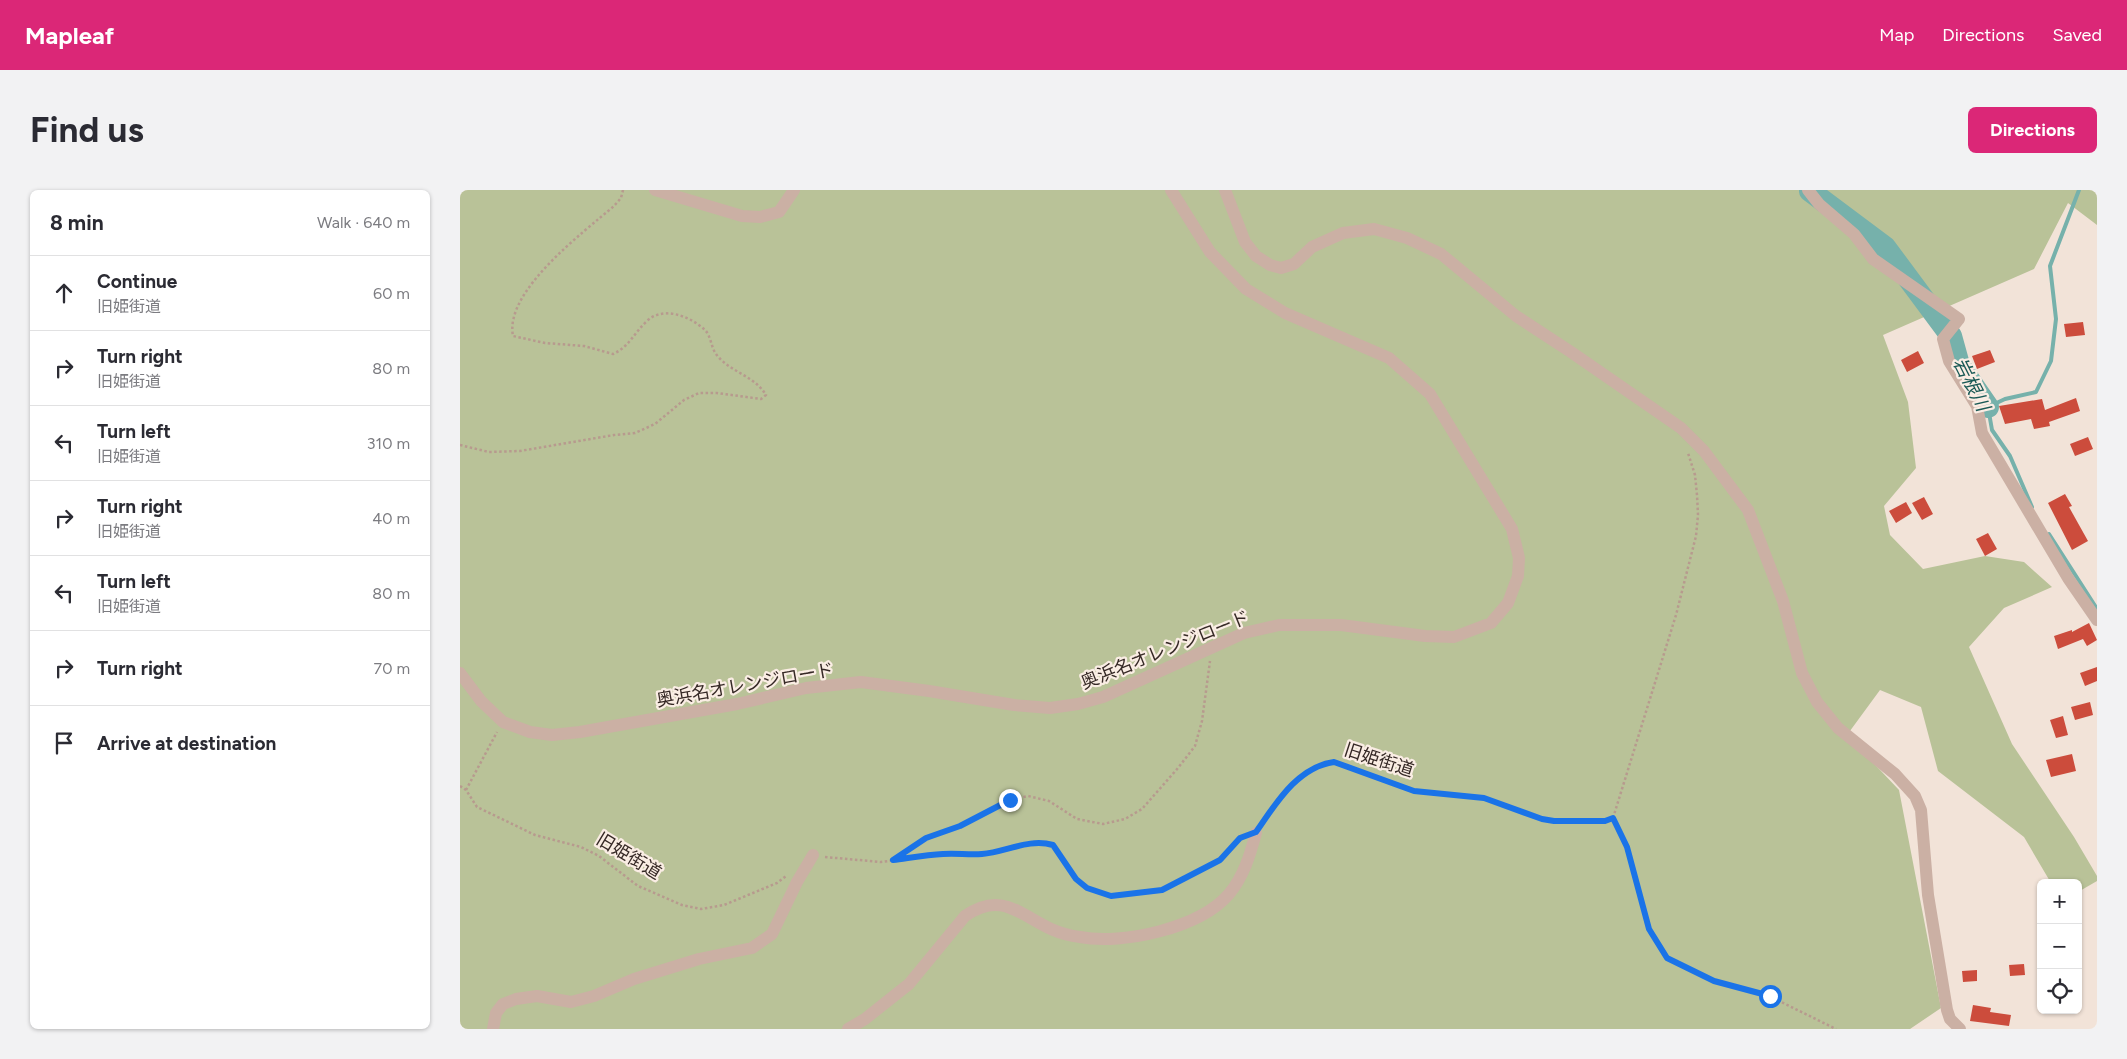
<!DOCTYPE html>
<meta charset="utf-8">
<style>
body{margin:0;font-family:Figtree,"Noto Sans JP",sans-serif;background:#f2f2f3;color:#2b2b33}
.controls{position:absolute;right:15px;bottom:15px;display:grid;overflow:hidden;border-radius:8px;box-shadow:0 1px 4px #0004}
.controls button{width:45px;height:45px;display:grid;place-items:center;padding:0;border:0;border-bottom:1px solid #e1e1e2;background:#fff;color:#2b2b33;font:25px sans-serif}
.stop{position:absolute;width:15px;height:15px;margin:-11px;border:4px solid #1a73e8;border-radius:50%;background:#fff}
.stop.end{background:#1a73e8;border-color:#fff;box-shadow:0 1px 5px #0008}
.list{margin:0;padding:0;list-style:none}
h2{display:flex;justify-content:space-between;align-items:center;height:65px;margin:0;padding:0 20px;font-size:21px}
h2 small{font-size:16px;font-weight:400;color:#7c7c81}
.list li{display:grid;grid-template-columns:32px 1fr auto;gap:15px;align-items:center;box-sizing:border-box;height:75px;padding:0 20px;border-top:1px solid #e1e1e2}
.list b{display:block;font-size:19px;white-space:nowrap}
.list p{margin:0;font-size:16px;white-space:nowrap;color:#7c7c81}
.list em{font-size:16px;font-style:normal;color:#7c7c81}
.icon{flex:none;width:28px;height:28px;fill:none;stroke:currentColor;stroke-width:2;stroke-linecap:round;stroke-linejoin:round}
.map{position:relative;flex:none;width:1637px;height:839px;overflow:hidden;border-radius:8px}
header{display:flex;align-items:center;gap:30px;box-sizing:border-box;height:70px;padding:0 25px;background:#db2777;color:#fff}
header strong{font-size:24px}
nav{display:flex;gap:28px;margin-inline-start:auto;font-size:18px}
.intro{display:flex;align-items:center;justify-content:space-between;box-sizing:border-box;height:120px;padding:0 30px}
h1{margin:0;font-size:35px}
.button{padding:12px 22px;border-radius:8px;background:#db2777;color:#fff;font-size:18px;font-weight:700}
main{display:flex;gap:30px;padding:0 30px}
aside{flex:1;background:#fff;border-radius:8px;box-shadow:0 1px 4px #0004}
.map>svg:first-child{display:block}
.green{fill:#b9c298}
.lines{fill:none;stroke-linecap:round;stroke-linejoin:round}
.stream{stroke:#76b1ab;stroke-width:4}
.river{stroke:#76b1ab;stroke-width:22}
.building{fill:#cc4c3c}
.path{stroke:#b79a8e;stroke-width:2.5;stroke-dasharray:2.5 2.5;stroke-linecap:butt}
.minor{stroke:#cbb0a4;stroke-width:12}
.route{stroke:#1a73e8;stroke-width:6}
.labels{text-anchor:middle;stroke-width:4.5;stroke-linejoin:round;paint-order:stroke}
.street-label{font-size:18px;fill:#362926;stroke:#faede4}
.water-label{font-size:19px;font-style:italic;fill:#195955;stroke:#faede4}
</style>
<header>
<strong>Mapleaf</strong>
<nav><a>Map</a><a>Directions</a><a>Saved</a></nav>
</header>
<div class="intro"><h1>Find us</h1><a class="button">Directions</a></div>
<main>
<aside>
<h2>8 min<small>Walk · 640 m</small></h2>
<ul class="list">
<li><svg class="icon" aria-label="ahead" viewBox="0 0 24 24"><path d="M12 20V5M6 11l6-6 6 6"/></svg><div><b>Continue</b><p>旧姫街道</p></div><em>60 m</em></li>
<li><svg class="icon" aria-label="right" viewBox="0 0 24 24"><path d="M7 20v-9h11M14 6l5 5-5 5"/></svg><div><b>Turn right</b><p>旧姫街道</p></div><em>80 m</em></li>
<li><svg class="icon" aria-label="left" viewBox="0 0 24 24"><path d="M17 20v-9H6M10 6l-5 5 5 5"/></svg><div><b>Turn left</b><p>旧姫街道</p></div><em>310 m</em></li>
<li><svg class="icon" aria-label="right" viewBox="0 0 24 24"><path d="M7 20v-9h11M14 6l5 5-5 5"/></svg><div><b>Turn right</b><p>旧姫街道</p></div><em>40 m</em></li>
<li><svg class="icon" aria-label="left" viewBox="0 0 24 24"><path d="M17 20v-9H6M10 6l-5 5 5 5"/></svg><div><b>Turn left</b><p>旧姫街道</p></div><em>80 m</em></li>
<li><svg class="icon" aria-label="right" viewBox="0 0 24 24"><path d="M7 20v-9h11M14 6l5 5-5 5"/></svg><div><b>Turn right</b></div><em>70 m</em></li>
<li><svg class="icon" aria-label="arrive" viewBox="0 0 24 24"><path d="M6 21V4h12l-3 4 3 4H6"/></svg><div><b>Arrive at destination</b></div></li>
</ul>
</aside>
<div class="map">
<svg width="1637" height="839" viewBox="0 0 1637 839">
<rect width="100%" height="100%" fill="#f2e3d8"/>
<path class="green" d="M0,0h1637v35l-29,-22 -34,66 -151,66 25,67 8,66 -32,38 6,29 33,34 62,-13 39,6 28,25 -48,21 -35,39 43,97 62,93 23,39v5l-19,11v-9h-27l-27,-46 -86,-66 -17,-64 -41,-17 -33,45 52,55 42,218 -31,21h-1450z"/>
<g class="lines">
<path class="stream" d="M1572,317l-22,-51 -18,-26 -4,-23 17,-8 31,-7 15,-31 5,-42 -6,-53 29,-76
M1589,344l48,75"/>
<path class="river" d="M1350,1l75,56 66,89 8,29 29,42"/>
</g>
<path class="building" d="M1623,132l2,13 -19,2 -2,-13z
M1530,160l5,12 -18,7 -5,-13z
M1458,161l6,12 -17,9 -6,-12z
M1616,208l4,13 -31,11 1,4 -16,3 -3,-10 -26,5 -6,-18 43,-7 3,11z
M1628,247l5,12 -18,7 -5,-12z
M1605,304l7,12 -3,1 19,34 -16,9 -24,-47z
M1464,307l9,17 -11,6 -10,-17z
M1446,312l6,11 -16,10 -7,-12z
M1528,343l9,16 -12,7 -9,-17z
M1629,433l8,17 -10,6 -4,-7 -25,10 -4,-13 18,-6v2z
M1637,477v14l-12,5 -5,-13z
M1630,512l3,13 -18,5 -4,-13z
M1603,526l5,19 -12,3 -6,-18z
M1612,564l4,17 -25,6 -5,-17z
M1564,774l1,11 -15,1 -1,-11z
M1517,780v11l-14,1 -1,-11z
M1513,815l18,3 -1,4 21,3 -2,11 -39,-5z"/>
<g class="lines">
<path class="path" d="M0,255l29,7 31,-1 94,-16 21,-2 20,-9 29,-24 15,-7h18l44,6 5,-4c-12,-20 -37,-23 -50,-41 -5,-7 -5,-18 -11,-24 -15,-14 -43,-25 -59,-8 -12,11 -17,25 -33,32l-29,-8 -39,-3 -32,-7c-9,-45 71,-104 101,-130l7,-8 2,-8
M0,596l6,4 11,17 58,28 46,12 18,9 39,30 44,19 19,4 23,-4 53,-22 9,-7
M6,600l31,-58
M1153,628l63,-203 20,-79 2,-21 -1,-20 -2,-20 -7,-22
M1153,628l14,29 22,82 18,29 47,23 55,15 67,33
M801,635c18,-26 40,-59 73,-63l80,29 69,7 59,21 12,2h51l8,-3
M365,667l56,5 63,-8h38l30,-5 22,-7 19,3 23,34 11,9 24,8 51,-6 58,-30 20,-22 3,-2
M434,670l32,-22 34,-12 50,-26 18,-4 21,5 28,18 26,5 22,-5 17,-10 36,-41 17,-22 7,-25 8,-60"/>
<path class="minor" d="M195,0l87,26 18,1 19,-5 15,-22
M765,0l20,52 11,14 14,9 11,3 13,-4 18,-17 31,-14 31,-4 33,9 34,16 75,62 55,36 110,76 23,23 44,59 35,91 19,72 15,29 21,26 57,46 20,22 6,14 7,85 19,115 3,9 10,10
M1348,0l11,14 35,30 19,25 86,60 -16,20 6,22 28,45 5,27 86,145 29,42
M0,483l21,28 22,21 27,10 22,3 28,-3 157,-28 69,-16 55,-6 68,9 85,14 36,3 28,-4 25,-7 141,-64 35,-8h62l84,11 29,1 37,-14 17,-20 10,-27 1,-18 -7,-29 -82,-135 -41,-36 -104,-45 -39,-24 -36,-37 -39,-62
M33,839l3,-16 7,-9 13,-5 21,-3 34,6 23,-6 40,-17 65,-20 53,-11 20,-14 25,-52 16,-27
M388,839l17,-10 44,-35 56,-68c36,-25 54,-2 86,13 9,4 20,7 29,8 43,8 120,-9 149,-43 15,-18 21,-39 27,-61"/>
</g>
<g class="lines">
<path class="route" d="M550,610l-50,26 -34,12 -33,22c16,-2 33,-5 50,-6 13,-1 26,1 39,0 24,-2 47,-16 71,-9l23,34 11,9 24,8 51,-6 58,-30 20,-22 16,-6c19,-27 41,-65 78,-70l80,29 70,7 58,21 12,2h51l8,-3 14,29 22,82 18,29 47,23 56,15"/>
</g>
<g class="labels">
<g class="street-label">
<text transform="translate(705 460) rotate(-22)" y="6">奥浜名オレンジロード</text>
<text transform="translate(285 495) rotate(-10)" y="6">奥浜名オレンジロード</text>
<text transform="translate(919 570) rotate(18)" y="6">旧姫街道</text>
<text transform="translate(169 666) rotate(31)" y="6">旧姫街道</text>
</g>
<g class="water-label">
<text transform="translate(1512 194) rotate(63)" y="7">岩根川</text>
</g>
</g>
</svg>
<div class="controls">
<button>+</button>
<button>−</button>
<button><svg class="icon" aria-label="locate" viewBox="0 0 24 24"><circle cx="12" cy="12" r="6"/><path d="M12 2v4M12 18v4M2 12h4M18 12h4"/></svg></button>
</div>
<div class="stop" style="left:1310px;top:806px"></div>
<div class="stop end" style="left:550px;top:610px"></div>
</div>
</main>
